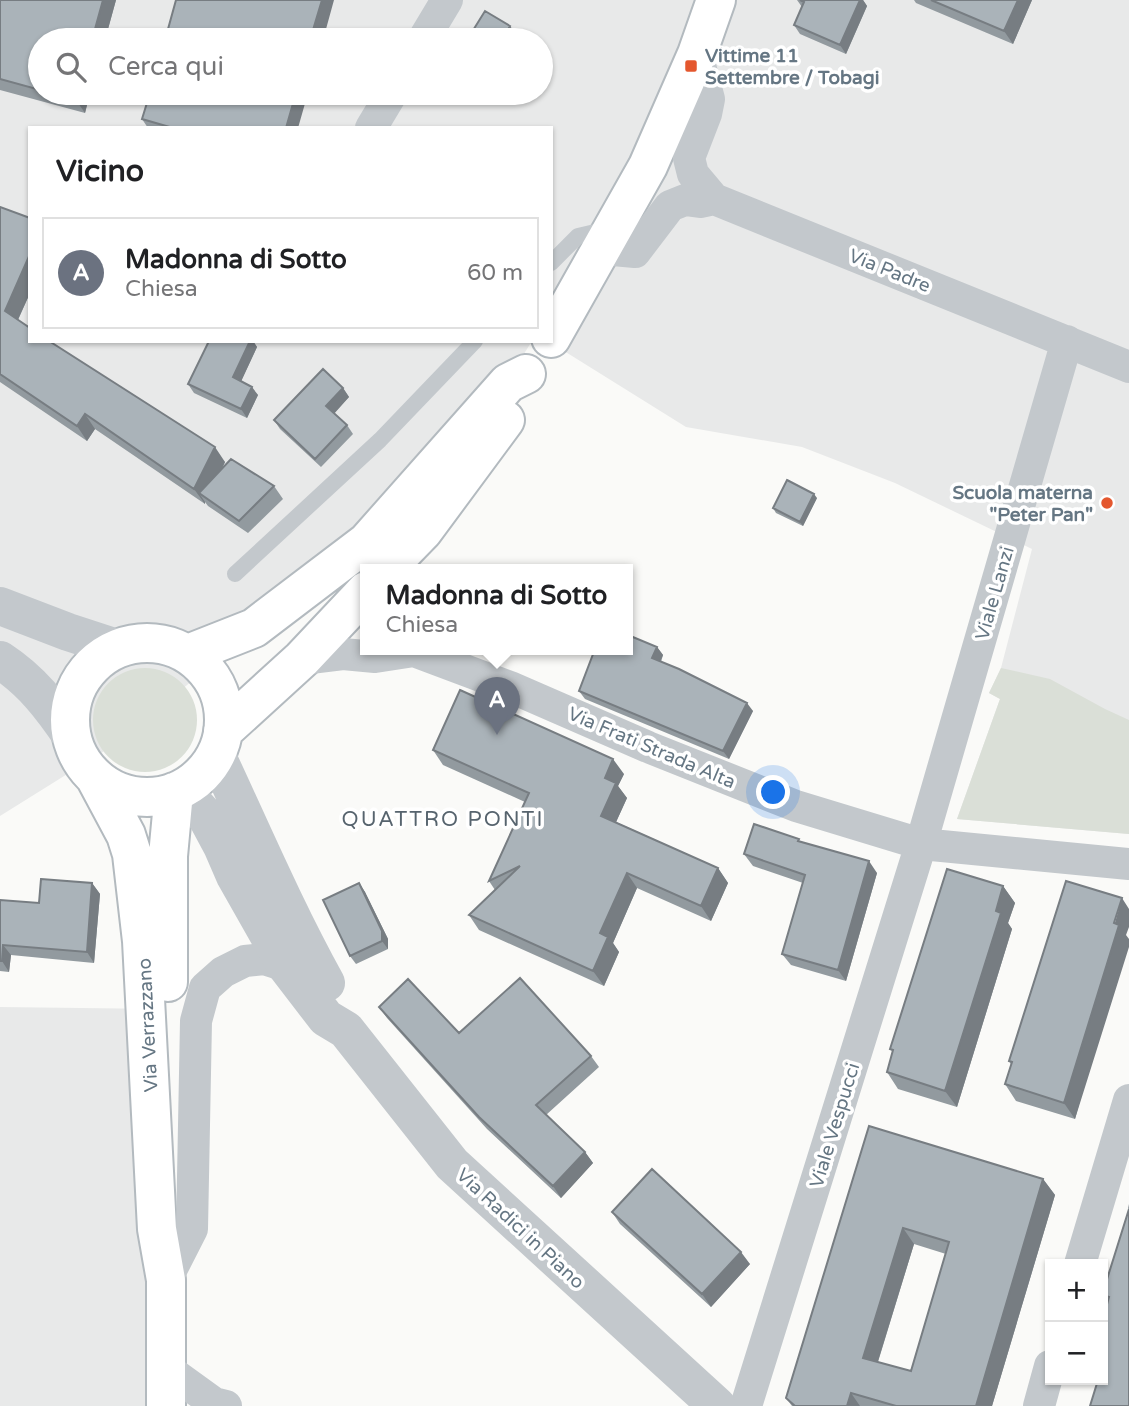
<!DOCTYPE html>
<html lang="it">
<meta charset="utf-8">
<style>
body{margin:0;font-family:"Varela Round",sans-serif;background:#f6f6f6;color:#202124}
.controls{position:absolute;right:21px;bottom:21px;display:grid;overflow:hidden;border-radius:0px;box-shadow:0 2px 5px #0004}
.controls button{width:63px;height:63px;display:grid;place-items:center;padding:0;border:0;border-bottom:2px solid #e0e0e0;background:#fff;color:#202124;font:35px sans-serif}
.you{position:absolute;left:774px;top:793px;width:24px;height:24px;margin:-18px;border:5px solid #fff;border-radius:50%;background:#1a73e8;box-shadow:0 0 0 10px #1a73e833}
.badge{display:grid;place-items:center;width:46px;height:46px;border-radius:50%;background:#ea580c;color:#fff;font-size:23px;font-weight:700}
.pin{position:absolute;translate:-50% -58px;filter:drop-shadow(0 2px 4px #0008)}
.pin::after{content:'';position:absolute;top:37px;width:24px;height:21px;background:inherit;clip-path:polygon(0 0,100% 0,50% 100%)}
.popup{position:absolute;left:360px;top:564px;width:273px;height:91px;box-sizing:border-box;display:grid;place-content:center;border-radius:0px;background:#fff;filter:drop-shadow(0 2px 5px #0005);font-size:23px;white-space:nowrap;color:#757577}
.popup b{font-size:26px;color:#202124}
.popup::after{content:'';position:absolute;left:50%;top:100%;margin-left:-14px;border:14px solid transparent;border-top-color:#fff}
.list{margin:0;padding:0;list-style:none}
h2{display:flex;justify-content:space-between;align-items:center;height:91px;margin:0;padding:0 28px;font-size:30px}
h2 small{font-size:23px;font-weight:400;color:#757577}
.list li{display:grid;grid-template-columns:46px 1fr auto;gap:21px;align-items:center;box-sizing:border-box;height:112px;margin:0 14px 14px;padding:0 14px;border:2px solid #e0e0e0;border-radius:0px}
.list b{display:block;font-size:26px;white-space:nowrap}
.list p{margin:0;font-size:23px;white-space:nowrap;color:#757577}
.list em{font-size:23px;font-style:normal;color:#757577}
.icon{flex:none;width:38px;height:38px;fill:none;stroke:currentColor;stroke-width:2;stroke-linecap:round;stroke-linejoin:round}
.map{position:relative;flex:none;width:1129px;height:1406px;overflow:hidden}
.search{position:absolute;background:#fff;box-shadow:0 2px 5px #0004;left:28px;top:28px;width:525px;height:77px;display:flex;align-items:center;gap:18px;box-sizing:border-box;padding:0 24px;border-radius:38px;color:#757577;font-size:26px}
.panel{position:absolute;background:#fff;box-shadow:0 2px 5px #0004;left:28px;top:126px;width:525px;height:217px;border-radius:0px}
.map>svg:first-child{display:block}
.built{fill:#e8e9e9;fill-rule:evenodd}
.green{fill:#dadfd7}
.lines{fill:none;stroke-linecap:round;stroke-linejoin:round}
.secondary-casing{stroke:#b3babf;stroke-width:42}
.service{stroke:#c3c8cc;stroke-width:16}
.minor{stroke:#c3c8cc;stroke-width:32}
.tertiary{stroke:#c3c8cc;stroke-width:38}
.secondary{stroke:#fff;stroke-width:38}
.wall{fill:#929a9f;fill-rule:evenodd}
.shaded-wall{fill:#777d82}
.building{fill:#aab3b9;stroke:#777d82;stroke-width:2;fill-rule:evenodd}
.poi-dot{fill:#e4572e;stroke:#fff;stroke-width:2.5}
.labels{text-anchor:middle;stroke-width:7;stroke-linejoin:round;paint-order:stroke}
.poi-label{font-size:19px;font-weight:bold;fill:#657683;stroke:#fff;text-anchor:start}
.street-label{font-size:19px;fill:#657683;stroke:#fff}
.neighbourhood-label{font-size:21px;letter-spacing:2px;fill:#57646e;stroke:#fff}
</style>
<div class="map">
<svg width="1129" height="1406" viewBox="0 0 1129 1406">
<rect width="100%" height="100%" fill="#fafaf8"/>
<path class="built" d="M0,0h1129v834l-172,-15 43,-120 -11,-6 12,-25 31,-119 -137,-66 -93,-36 -116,-20 -138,-86h3v-213h-521v213h502l-66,105 -212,185 -145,117 -109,68zM40,40h501v53h-501z
M0,1007l162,2 -1,397h-161z"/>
<path class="green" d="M1001,668l49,11 55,30 24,11v114l-172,-15 43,-120 -11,-6z
M93 720a52 52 0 1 1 104 0a52 52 0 1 1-104 0Z"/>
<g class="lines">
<defs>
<path id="secondary" d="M551,338l97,-172 49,-112 19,-54
M386,569l37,-38 82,-111
M70 720a77 77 0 1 1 154 0a77 77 0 1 1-154 0Z
M188,654l66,-26 113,-86 141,-159 18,-9
M223,731l79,-72 64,-68
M95,777l31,58 6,19 10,87 15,288 9,51v126
M168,982v-126l6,-64"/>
</defs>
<use href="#secondary" class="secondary-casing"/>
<path class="service" d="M551,263l27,-27 30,-7
M235,574l145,-134 95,-99"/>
<path class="minor" d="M423,40l24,-40
M697,54l12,45 -3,15 -17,44 4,16 21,25 415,168
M371,128l21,-35
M602,249l33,3 35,-46 15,-6 15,2 14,-3
M302,659l41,-5 32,3 39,-6 96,36 138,60 148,59 125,38 208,20
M1080,1264l49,-164
M166,1280l26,-51 4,-208 9,-33 18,-16 22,-11 19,-2 22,7
M167,1369l47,34 12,3
M746,1406l175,-562 146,-503
M1039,1406l11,-40"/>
<path class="tertiary" d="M0,606l68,26 49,16
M0,660c32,21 51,46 72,77
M216,754c36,77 69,155 110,229
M181,789l26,29 15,28 13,30 51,90 40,52 20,12 106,134 265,242"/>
<use href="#secondary" class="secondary"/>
</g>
<path class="wall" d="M0,0h116l-11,40h-65v53h50l-5,20 -85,-23z
M797,0h66l4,6 -21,48 -46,-20 -6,-9 8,-18z
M914,0h118l-19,44 -97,-41z
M142,119l156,9h-150z
M0,207l30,11v75l-12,27 207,142 -3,7 52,17 9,13 -35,34 -40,-27 -3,-4v2l-110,-75 -8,12 -87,-59z
M209,341h44l4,6 -16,34 17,14 -11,23 -53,-25 -6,-9z
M343,388l6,9 -15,16 13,12 6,9 -32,33 -41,-38 -6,-9z
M817,498l-14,28 -27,-13 -3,-5z
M657,647l6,8 -2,7 92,49 -24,48 -144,-60 -6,-8z
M433,750l191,24 -6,12 9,12 -11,24 102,46 10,15 -17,38 -74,-33 -24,55 6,9 -15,34 -125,-56 -10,-15 26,-25 -6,-9 36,-79 -82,-37z
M802,842l75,31 -31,108 -55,-16 -9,-11 21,-71 -50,-17 -9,-12z
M92,883l8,11 -6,69 -83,-8 -2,17 -9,-1v-71l39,3z
M359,883l6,9 23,47v10l-32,15 -6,-8z
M1003,886l12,17 -7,20 4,6 -55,178 -59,-18 -11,-17 6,-20 -3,-3z
M1126,935l-51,184 -59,-18 -11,-17 6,-20 -2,-3z
M379,1007l80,26 132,23 8,11 -53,48 39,37 8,11 -32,35 -74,-69 -100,-111z
M869,1126l174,53 12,16 -63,211h-200l-6,-8zM914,1244l32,10 -35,117 -33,-9z
M1129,1204v202l-34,-26h8l4,-77 -4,-7v-4l26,-82 -1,-2z
M612,1212l138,52 -39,43 -91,-83z"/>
<path class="shaded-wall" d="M103,0h13l-11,40h-13z
M322,0h12l-11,40h-13z
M860,0h3l4,6 -21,48 -6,-9z
M1018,0h14l-19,44 -9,-13z
M510,26l6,8 -3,6 -8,-5z
M78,93h12l-5,20 -9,-13z
M296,93h12l-10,35h-12z
M30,254v39l-15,33 -10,-15z
M250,341h3l4,6 -18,39 -6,-9z
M252,387l6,8 -11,23 -6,-9z
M343,388l6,9 -16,18 -7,-9z
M85,414l10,15 -8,12 -10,-15z
M215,447l10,15 -18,37 -8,-6 6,9v2l-11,-15z
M814,494l3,4 -14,28 -3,-4z
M657,647l6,8 -5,12 -6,-9z
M747,703l6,8 -24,48 -6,-8z
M613,759l11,15 -6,12 9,12 -15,33 -11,-15 4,-38z
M869,861l8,12 -31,108 -8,-11z
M718,868l10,15 -17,38 -10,-15z
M627,873l10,15 -24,55 6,9 -15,34 -11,-15 7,-38z
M92,883l8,11 -6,69 -7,-11z
M359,883l6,9 23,47v10l-6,-8z
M1003,886l12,17 -7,20 4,6 -55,178 -12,-16z
M1122,898l7,11v18l-3,8 3,4v8l-54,172 -11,-16z
M3,945l8,10 -2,17 -7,-11z
M585,1152l8,11 -32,35 -8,-12z
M1043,1179l12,16 -63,211h-16z
M903,1228l11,16 -40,130 -11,-16z
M741,1252l9,12 -39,43 -9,-13z
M851,1393l9,13h-13z"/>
<path class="building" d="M0,0h103l-11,40h-52v50l-40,-11z
M176,0h146l-12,40h-145z
M800,0h60l-20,45 -46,-20 10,-23z
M931,0h87l-14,31z
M485,11l25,15 -5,9 9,5h-47z
M49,93h29l-2,7z
M150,93h146l-10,35h-113l-31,-9z
M0,207l30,11v36l-25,57 25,17v13h19l166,106 -21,42 -109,-75 -8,12 -77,-52z
M209,341h41l-17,36 19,10 -11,22 -53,-25z
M323,369l20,19 -17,18 21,19 -32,34 -41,-39z
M231,459l43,27 -35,35 -40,-28z
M787,480l27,14 -14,28 -27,-14z
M628,635l29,12 -5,11 27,11 68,34 -24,48 -144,-60 16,-42h33z
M460,690l153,69 -8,19 11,5 -15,33 117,52 -17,38 -74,-33 -27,60 8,4 -15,34 -124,-56 51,-49 -31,15 40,-88 -96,-43z
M754,824l45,15 -1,2 71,20 -31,109 -56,-16 23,-79 -61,-21z
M947,869l56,17 -7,25 5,2 -56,178 -58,-19 6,-22 -3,-1z
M41,879l51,4 -5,69 -84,-7 -1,16h-2v-61l39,3z
M1066,881l56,17 -8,25 5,2 -55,178 -59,-19 7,-22 -3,-1z
M359,883l23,48v10l-32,15 -27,-56z
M520,978l71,78 -55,49 49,47 -32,34 -74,-69 -100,-110 29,-28 51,54z
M869,1126l174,53 -67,227h-80l-45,-13 -4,13h-52l-9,-8zM903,1228l46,14 -38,129 -48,-13z
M652,1169l89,83 -39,42 -90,-82z
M1129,1209v197h-39l8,-26h5v-61l6,-22 -6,-2v-3z"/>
<g class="poi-dot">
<rect x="684" y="59" width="14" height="14" rx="3.5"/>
<circle cx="1107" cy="503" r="7"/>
</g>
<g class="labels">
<g class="poi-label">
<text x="705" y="62">Vittime 11<tspan x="705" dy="22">Settembre / Tobagi</tspan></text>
<text x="1093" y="499" text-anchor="end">Scuola materna<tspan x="1093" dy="22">"Peter Pan"</tspan></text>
</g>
<g class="street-label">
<text transform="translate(890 270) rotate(22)" y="7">Via Padre</text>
<text transform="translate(994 593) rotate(-74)" y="7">Viale Lanzi</text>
<text transform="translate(652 747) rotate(23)" y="7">Via Frati Strada Alta</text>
<text transform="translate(147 1025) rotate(-93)" y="7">Via Verrazzano</text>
<text transform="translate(834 1125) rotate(-73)" y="7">Viale Vespucci</text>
<text transform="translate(521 1228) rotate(43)" y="7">Via Radici in Piano</text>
</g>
<g class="neighbourhood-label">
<text x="443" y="826">QUATTRO PONTI</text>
</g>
</g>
</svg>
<div class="controls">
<button>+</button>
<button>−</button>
</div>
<div class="you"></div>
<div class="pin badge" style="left:497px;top:735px;background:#6b7280">A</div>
<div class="popup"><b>Madonna di Sotto</b>Chiesa</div>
<div class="search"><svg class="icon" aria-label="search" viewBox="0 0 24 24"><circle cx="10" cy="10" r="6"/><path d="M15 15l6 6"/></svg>Cerca qui</div>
<section class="panel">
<h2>Vicino<small></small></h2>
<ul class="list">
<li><span class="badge" style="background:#6b7280">A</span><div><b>Madonna di Sotto</b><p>Chiesa</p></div><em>60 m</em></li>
</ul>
</section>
</div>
